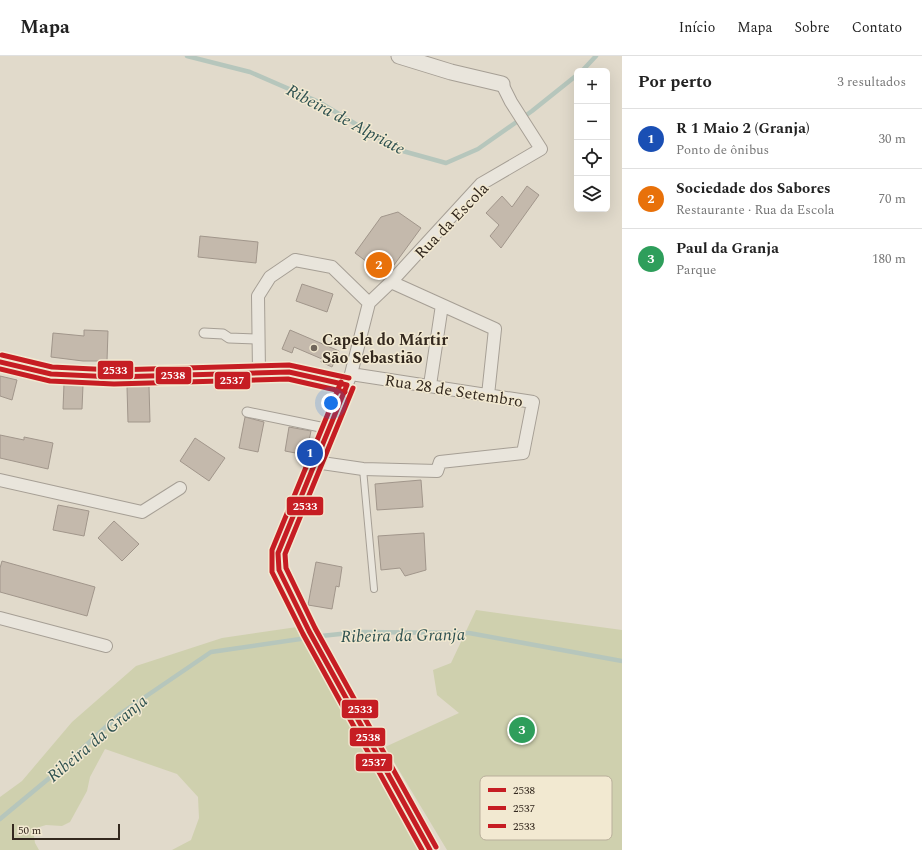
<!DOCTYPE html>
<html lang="pt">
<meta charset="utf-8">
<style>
body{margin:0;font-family:Spectral,serif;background:#f2f2f2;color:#222}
.controls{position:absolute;right:12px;top:12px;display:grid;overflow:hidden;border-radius:6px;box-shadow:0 4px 16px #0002}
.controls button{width:36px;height:36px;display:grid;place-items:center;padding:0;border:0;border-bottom:1px solid #e0e0e0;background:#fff;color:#222;font:20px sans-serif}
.scale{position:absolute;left:12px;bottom:10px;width:108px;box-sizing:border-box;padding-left:4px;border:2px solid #33281e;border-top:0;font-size:11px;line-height:14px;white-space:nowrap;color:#33281e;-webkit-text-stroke:3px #f2e9d1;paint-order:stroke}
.you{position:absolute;left:331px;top:347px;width:14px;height:14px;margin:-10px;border:3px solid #fff;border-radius:50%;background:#1a73e8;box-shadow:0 0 0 6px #1a73e833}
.badge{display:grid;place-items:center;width:26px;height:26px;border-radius:50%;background:#70665b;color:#fff;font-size:13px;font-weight:700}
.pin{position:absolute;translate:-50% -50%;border:2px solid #fff;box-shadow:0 1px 4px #0006}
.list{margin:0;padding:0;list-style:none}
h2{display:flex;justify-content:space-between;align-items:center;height:52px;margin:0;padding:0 16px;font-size:17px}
h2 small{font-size:13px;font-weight:400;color:#767676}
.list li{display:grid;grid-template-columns:26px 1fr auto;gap:12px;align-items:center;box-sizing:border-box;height:60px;padding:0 16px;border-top:1px solid #e0e0e0}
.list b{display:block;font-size:15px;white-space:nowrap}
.list p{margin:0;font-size:13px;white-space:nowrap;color:#767676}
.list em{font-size:13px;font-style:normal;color:#767676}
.icon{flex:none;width:22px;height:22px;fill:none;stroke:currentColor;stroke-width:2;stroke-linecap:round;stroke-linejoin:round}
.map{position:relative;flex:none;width:622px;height:794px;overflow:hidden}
header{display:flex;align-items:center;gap:24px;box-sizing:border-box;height:56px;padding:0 20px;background:#fff;border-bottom:1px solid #e0e0e0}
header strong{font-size:19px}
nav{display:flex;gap:22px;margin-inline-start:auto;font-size:14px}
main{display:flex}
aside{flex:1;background:#fff}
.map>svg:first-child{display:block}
.green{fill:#cfd0ae}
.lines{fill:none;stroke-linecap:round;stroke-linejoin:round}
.stream{stroke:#b6c6bc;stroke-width:4.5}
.building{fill:#c4b9ac;stroke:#a1968b}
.service-casing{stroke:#a69f95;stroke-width:8}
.pedestrian-casing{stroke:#a69f95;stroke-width:11}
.minor-casing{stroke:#a69f95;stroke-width:14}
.tertiary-casing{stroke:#a69f95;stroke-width:17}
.service{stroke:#e9e5dc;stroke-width:6}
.pedestrian{stroke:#e9e5dc;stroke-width:9}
.minor{stroke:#e9e5dc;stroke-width:12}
.tertiary{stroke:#e9e5dc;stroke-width:15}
.bus-1-casing{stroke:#f2e9d1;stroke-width:8}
.bus-2-casing{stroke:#f2e9d1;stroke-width:8}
.bus-3-casing{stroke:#f2e9d1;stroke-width:8}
.bus-1{stroke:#c61d23;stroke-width:5}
.bus-2{stroke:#c61d23;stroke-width:5}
.bus-3{stroke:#c61d23;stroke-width:5}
.poi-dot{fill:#70665b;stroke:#f2e9d1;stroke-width:1.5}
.labels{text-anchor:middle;stroke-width:3;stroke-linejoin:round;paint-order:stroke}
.street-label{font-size:16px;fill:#33281e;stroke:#f2e9d1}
.poi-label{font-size:16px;font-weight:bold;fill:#33281e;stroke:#f2e9d1;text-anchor:start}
.water-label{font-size:17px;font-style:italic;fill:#2e5150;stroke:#f2e9d1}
.key{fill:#f2e9d1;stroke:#b9af9b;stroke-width:1}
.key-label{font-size:11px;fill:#33281e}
.line-badge{stroke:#f2e9d1;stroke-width:1.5}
.badge-label{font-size:11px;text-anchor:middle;font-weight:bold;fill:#fff}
</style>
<header>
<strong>Mapa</strong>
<nav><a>Início</a><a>Mapa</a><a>Sobre</a><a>Contato</a></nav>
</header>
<main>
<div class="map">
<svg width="622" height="794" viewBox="0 0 622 794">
<rect width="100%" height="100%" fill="#e1dacb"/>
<path class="green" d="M476,554l146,20v220h-175l-62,-103 74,-34 -22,-18 -4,-25 18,-7z
M297,571l121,223h-246l19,-10 8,-22 -1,-21 -21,-23 -72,-25 -15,28 -3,14 -17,31 -8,4 -16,-1 -13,4 2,14 4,7h-39v-53l22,-16 50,-59 64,-56 86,-28z"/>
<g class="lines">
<path class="stream" d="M187,0l63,16 69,30 80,48 47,13 32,-14 54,-38 45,-36
M582,15l14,-15
M0,763l59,-49 61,-56 91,-62 110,-16 38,-4 110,1 153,28"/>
</g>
<path class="building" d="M527,130l12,9 -38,53 -11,-12 9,-11 -13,-12 16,-17 10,11z
M398,156l23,16 -35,48 -31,-23 26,-36z
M200,180l58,6 -2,21 -58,-6z
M302,228l31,10 -6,18 -31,-11z
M84,274l24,1 -1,30h-24l-32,-4 2,-24 31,3z
M290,274l49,21 -7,16 -11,-5 1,-3 -28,-12 -2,6 -10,-4z
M0,320l17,4 -5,20 -12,-4z
M64,328l19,1 -1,24h-19z
M149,330l1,36h-22l-1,-35z
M245,361l19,5 -6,30 -19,-4z
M289,371l22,4 -5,24 -21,-4z
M0,379l24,5v-3l29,6 -5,26 -48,-11z
M195,382l30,20 -16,23 -29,-20z
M421,424l2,27 -46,3 -2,-26z
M58,449l31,6 -5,25 -31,-6z
M114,465l25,23 -17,17 -24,-23z
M424,477l2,37 -21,6 -5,-8 -19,2 -3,-34z
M2,505l93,26 -8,29 -87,-24v-24z
M316,506l26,5 -3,20 -3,-1 -4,23 -24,-4z"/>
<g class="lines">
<defs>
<path id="service" d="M363,413l11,120"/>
<path id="pedestrian" d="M204,277l19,1 6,4 29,1
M247,356l83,17"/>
<path id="minor" d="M391,226l104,47 -7,66
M369,247l-18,71 -73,179 1,17 30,61 121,219
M369,247l22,-21 90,-98 60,-35 -30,-47 -9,-18
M0,306l51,12 63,3 102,-2 73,-3 58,13
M259,316l-1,-76 12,-19 25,-17 37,7 37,36
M430,329l12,-80
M315,406l48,7 74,2 3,-9 83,-9 10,-51 -182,-28
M0,424l142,32 38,-24
M0,562l106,28"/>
<path id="tertiary" d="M399,0l52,16 51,12"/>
</defs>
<use href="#service" class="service-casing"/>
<use href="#pedestrian" class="pedestrian-casing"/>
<use href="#minor" class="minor-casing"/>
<use href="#tertiary" class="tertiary-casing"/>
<use href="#service" class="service"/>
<use href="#pedestrian" class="pedestrian"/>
<use href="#minor" class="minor"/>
<use href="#tertiary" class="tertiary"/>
<defs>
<path id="bus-1" d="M0,306l51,12 63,3 175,-5 58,13
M347,329l-69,168 1,17 30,61 121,219"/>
<path id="bus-2" d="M0,313l50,12 64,3 174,-5 57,13
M341,326l-69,168v22l31,62 119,216"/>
<path id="bus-3" d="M2,299l50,12 62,3 175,-5 60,13
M353,332l-68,166 1,14 29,60 121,219"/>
</defs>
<use href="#bus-1" class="bus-1-casing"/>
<use href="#bus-2" class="bus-2-casing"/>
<use href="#bus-3" class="bus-3-casing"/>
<use href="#bus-1" class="bus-1"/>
<use href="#bus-2" class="bus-2"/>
<use href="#bus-3" class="bus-3"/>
</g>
<circle class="poi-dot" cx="314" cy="292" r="4"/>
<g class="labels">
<g class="street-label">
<text transform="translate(451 164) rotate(-46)" y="6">Rua da Escola</text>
<text transform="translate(454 334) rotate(9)" y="6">Rua 28 de Setembro</text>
</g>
<g class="poi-label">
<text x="322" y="289">Capela do Mártir<tspan x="322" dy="18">São Sebastião</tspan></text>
</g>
<g class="water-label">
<text transform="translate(346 63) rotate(28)" y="6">Ribeira de Alpriate</text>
<text transform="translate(403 579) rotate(-1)" y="6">Ribeira da Granja</text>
<text transform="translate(97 682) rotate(-40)" y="6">Ribeira da Granja</text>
</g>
</g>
<rect x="480" y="720" width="132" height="64" rx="6" class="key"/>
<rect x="488" y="732" width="18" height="4" fill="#c61d23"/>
<rect x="488" y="750" width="18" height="4" fill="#c61d23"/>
<rect x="488" y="768" width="18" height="4" fill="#c61d23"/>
<g class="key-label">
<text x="513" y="738">2538</text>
<text x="513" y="756">2537</text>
<text x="513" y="774">2533</text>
</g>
<g class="line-badge">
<rect x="97" y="304" width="37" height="20" rx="4" fill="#c61d23"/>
<rect x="155" y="310" width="37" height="19" rx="4" fill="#c61d23"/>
<rect x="214" y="315" width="37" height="19" rx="4" fill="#c61d23"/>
<rect x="286" y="440" width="38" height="20" rx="4" fill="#c61d23"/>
<rect x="341" y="643" width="38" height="20" rx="4" fill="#c61d23"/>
<rect x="349" y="671" width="37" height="20" rx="4" fill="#c61d23"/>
<rect x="355" y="697" width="38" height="19" rx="4" fill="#c61d23"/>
</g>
<g class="badge-label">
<text x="115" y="318">2533</text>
<text x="173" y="323">2538</text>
<text x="232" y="328">2537</text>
<text x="305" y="454">2533</text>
<text x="360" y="657">2533</text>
<text x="368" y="685">2538</text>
<text x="374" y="710">2537</text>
</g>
</svg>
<div class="controls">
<button>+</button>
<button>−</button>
<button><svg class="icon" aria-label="locate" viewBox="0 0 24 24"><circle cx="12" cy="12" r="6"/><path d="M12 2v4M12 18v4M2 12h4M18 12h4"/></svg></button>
<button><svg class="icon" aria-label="layers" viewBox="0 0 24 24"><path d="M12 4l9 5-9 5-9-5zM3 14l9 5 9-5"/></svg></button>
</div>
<div class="scale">50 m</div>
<div class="you"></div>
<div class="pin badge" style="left:310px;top:397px;background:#1a4fb4">1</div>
<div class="pin badge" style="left:379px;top:209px;background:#e8710a">2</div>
<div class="pin badge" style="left:522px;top:674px;background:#2e9e5b">3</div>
</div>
<aside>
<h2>Por perto<small>3 resultados</small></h2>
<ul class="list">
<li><span class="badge" style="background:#1a4fb4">1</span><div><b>R 1 Maio 2 (Granja)</b><p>Ponto de ônibus</p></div><em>30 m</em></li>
<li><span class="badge" style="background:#e8710a">2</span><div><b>Sociedade dos Sabores</b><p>Restaurante · Rua da Escola</p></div><em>70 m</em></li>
<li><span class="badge" style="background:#2e9e5b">3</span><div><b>Paul da Granja</b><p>Parque</p></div><em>180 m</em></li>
</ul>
</aside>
</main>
